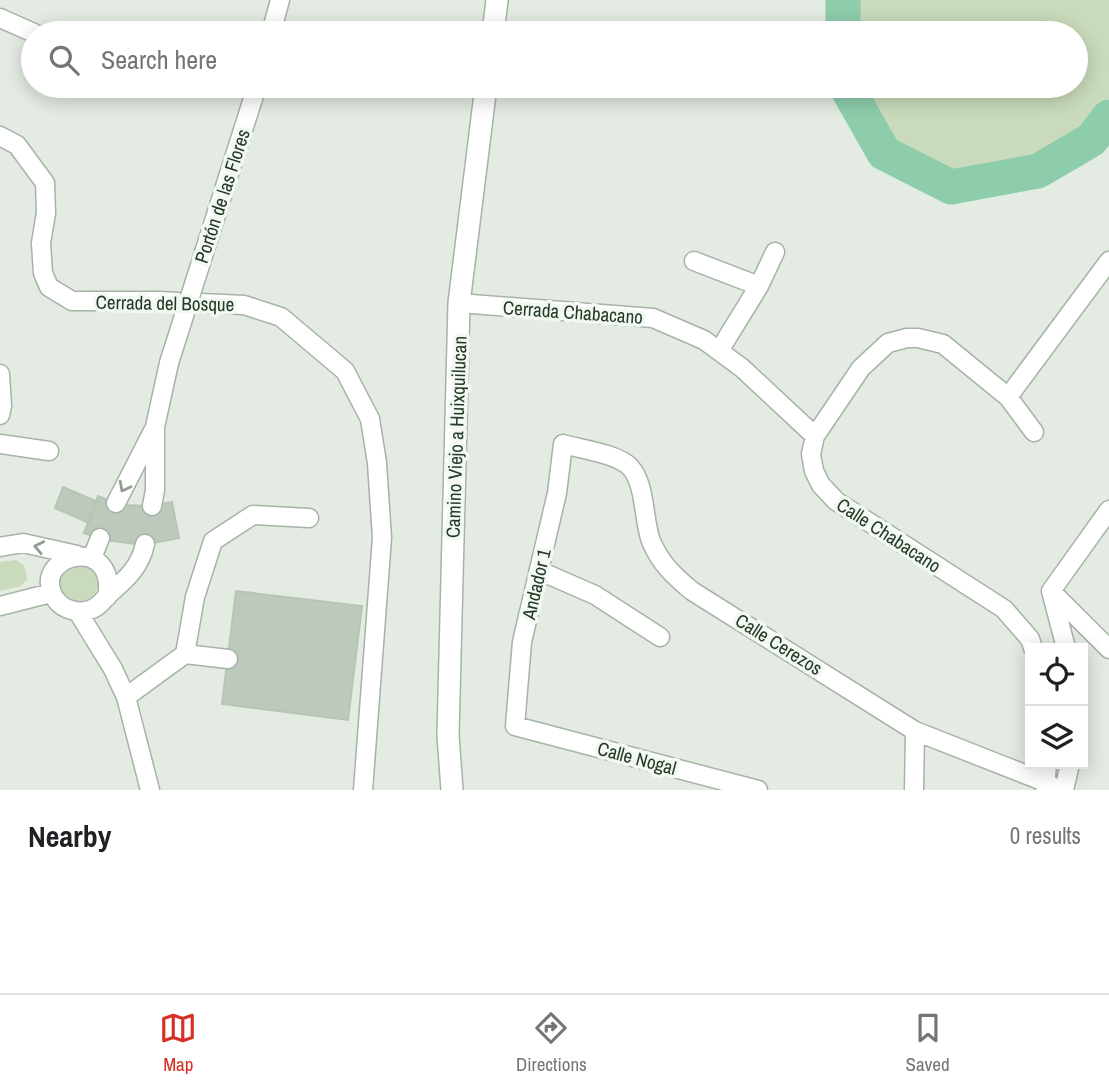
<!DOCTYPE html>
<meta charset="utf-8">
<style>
body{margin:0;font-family:"Archivo Narrow",sans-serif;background:#f2f2f2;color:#202124}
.controls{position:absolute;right:21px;bottom:21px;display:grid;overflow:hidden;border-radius:0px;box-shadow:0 4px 18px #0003}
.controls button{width:63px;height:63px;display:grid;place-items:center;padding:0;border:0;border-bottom:2px solid #e0e0e0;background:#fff;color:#202124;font:35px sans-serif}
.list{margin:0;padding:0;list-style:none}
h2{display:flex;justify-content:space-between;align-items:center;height:91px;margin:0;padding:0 28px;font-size:30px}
h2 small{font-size:23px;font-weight:400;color:#757577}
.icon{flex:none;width:38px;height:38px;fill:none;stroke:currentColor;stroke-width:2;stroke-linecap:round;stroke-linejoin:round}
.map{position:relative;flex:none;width:1109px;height:790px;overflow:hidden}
.search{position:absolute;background:#fff;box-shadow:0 4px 18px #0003;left:21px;right:21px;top:21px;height:77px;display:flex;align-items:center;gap:18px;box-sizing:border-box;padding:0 24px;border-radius:38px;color:#757577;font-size:26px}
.sheet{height:203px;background:#fff}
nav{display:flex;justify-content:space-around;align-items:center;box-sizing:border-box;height:98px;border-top:2px solid #e0e0e0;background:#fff;font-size:19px;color:#757577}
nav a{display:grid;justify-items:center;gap:4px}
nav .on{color:#d93025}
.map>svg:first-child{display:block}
.green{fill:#c9dbbc}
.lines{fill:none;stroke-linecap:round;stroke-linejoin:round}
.river{stroke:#8ecdac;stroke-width:35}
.building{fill:#bcc9bb;stroke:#b6c5b5;stroke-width:2}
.street-tunnel{stroke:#bdc8bc;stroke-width:18;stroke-dasharray:18 9;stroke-linecap:butt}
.street-casing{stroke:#a6b3a6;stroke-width:21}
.secondary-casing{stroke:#a2b6a2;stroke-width:24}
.street{stroke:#fff;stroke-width:18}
.secondary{stroke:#fff;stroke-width:21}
.street-bridge-casing{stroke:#a6b3a6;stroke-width:21;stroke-linecap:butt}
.street-bridge{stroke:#fff;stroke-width:18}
.oneway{stroke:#919d92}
.labels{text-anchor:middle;stroke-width:7;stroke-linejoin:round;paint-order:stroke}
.street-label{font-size:19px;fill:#233b25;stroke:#f3f8f3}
</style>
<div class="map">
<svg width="1109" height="790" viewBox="0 0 1109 790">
<rect width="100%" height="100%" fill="#e3ebe2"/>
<path class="green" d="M855,0h254v98l-26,34 -50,29 -81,14 -60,-30 -33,-59h217v-53h-222z
M16,560l8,5 3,14 -6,7 -21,5v-29z
M60 583a19 19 0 1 1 38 0a19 19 0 1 1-38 0Z"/>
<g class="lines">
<path class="river" d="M843,33v-33
M846,86l38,67 67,34 87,-16 53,-31 18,-23"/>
</g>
<path class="building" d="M63,487l33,14 -7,22 -34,-15z
M98,496l21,9 33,1 20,-4 7,36 -36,7 -37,-5 -22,-7z
M236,591l126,15 -14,114 -126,-16z"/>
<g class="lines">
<path class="street-tunnel" d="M100,538l16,-35
M145,544l7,-38"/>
<defs>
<path id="street" d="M0,18l34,15
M271,33l9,-33
M0,136l17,9 28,38 1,30 -5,30 2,30 6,14 23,14h86l86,4 37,12 64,54 25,48 7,44 5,75 -19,252
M694,261l65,25
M459,303l194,15 51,22 15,11 23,17 73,68
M719,351l40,-65 16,-34
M0,374l2,32 -2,9
M1008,397l101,-136
M0,444l49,7
M116,503l37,-72
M152,506l3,-16v-63l14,-64
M0,547l23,-4 54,12
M92,558l8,-20
M540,571l55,24 65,42
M1051,591l58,-81
M1051,591l58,58
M1051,591l15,57
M107,597c11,-61 -71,-45 -55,-4 2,6 9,13 14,15 10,4 17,5 26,1 7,-2 11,-9 16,-14 17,-15 32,-27 37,-51
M0,606l51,-13
M78,612l35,57 13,28 24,93
M1033,648l-3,-9 -26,-30 -168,-108 -15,-16 -7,-14 -3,-17 4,-18 46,-68 27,-25 19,-5h11l25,6 65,53 26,35
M185,654l43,5
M126,697l59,-43 10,-57 18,-56 40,-26 56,3
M758,790l-243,-64 7,-84 35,-149 6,-49c18,5 55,10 67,23 16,17 13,53 21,74 9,22 23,35 41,50l223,140 130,51 13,8
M914,790l1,-59
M1045,790l2,-26
M1064,790l6,-26"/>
<path id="secondary" d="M493,33l4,-33
M452,790l-4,-55 11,-432 27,-217"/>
</defs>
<use href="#street" class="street-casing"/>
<use href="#secondary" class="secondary-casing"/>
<use href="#street" class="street"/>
<use href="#secondary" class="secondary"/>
<defs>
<path id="street-bridge" d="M169,363l88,-277"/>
</defs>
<use href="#street-bridge" class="street-bridge-casing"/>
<use href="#street-bridge" class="street-bridge"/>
</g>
<defs><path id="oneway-chevron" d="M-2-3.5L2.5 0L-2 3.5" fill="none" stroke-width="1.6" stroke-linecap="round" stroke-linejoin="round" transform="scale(1.75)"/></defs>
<g class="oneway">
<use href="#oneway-chevron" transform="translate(124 487) rotate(117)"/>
<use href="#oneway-chevron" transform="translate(39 547) rotate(-168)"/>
</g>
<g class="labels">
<g class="street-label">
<text transform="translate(222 196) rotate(-72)" y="7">Portón de las Flores</text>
<text transform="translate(165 303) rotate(1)" y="7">Cerrada del Bosque</text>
<text transform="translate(573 312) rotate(4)" y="7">Cerrada Chabacano</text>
<text transform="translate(456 437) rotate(-88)" y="7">Camino Viejo a Huixquilucan</text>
<text transform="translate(889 535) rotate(33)" y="7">Calle Chabacano</text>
<text transform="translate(536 584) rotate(-77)" y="7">Andador 1</text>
<text transform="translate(779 644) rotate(32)" y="7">Calle Cerezos</text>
<text transform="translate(637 758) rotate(15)" y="7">Calle Nogal</text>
</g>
</g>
</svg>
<div class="controls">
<button><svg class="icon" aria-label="locate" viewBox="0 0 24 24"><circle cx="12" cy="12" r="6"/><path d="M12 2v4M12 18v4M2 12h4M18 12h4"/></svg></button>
<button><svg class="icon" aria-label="layers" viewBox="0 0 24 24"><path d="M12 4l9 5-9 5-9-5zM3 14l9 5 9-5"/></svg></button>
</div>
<div class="search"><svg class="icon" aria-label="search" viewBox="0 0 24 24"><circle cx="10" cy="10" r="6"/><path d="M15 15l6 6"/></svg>Search here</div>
</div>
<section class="sheet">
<h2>Nearby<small>0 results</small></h2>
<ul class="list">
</ul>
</section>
<nav>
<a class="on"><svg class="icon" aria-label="map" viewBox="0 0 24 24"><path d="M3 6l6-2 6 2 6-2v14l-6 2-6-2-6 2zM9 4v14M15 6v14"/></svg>Map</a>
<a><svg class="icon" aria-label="directions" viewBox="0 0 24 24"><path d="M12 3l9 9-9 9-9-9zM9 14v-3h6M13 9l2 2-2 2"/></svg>Directions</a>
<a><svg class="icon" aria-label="saved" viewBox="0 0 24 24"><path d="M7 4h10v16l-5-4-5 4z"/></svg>Saved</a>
</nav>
